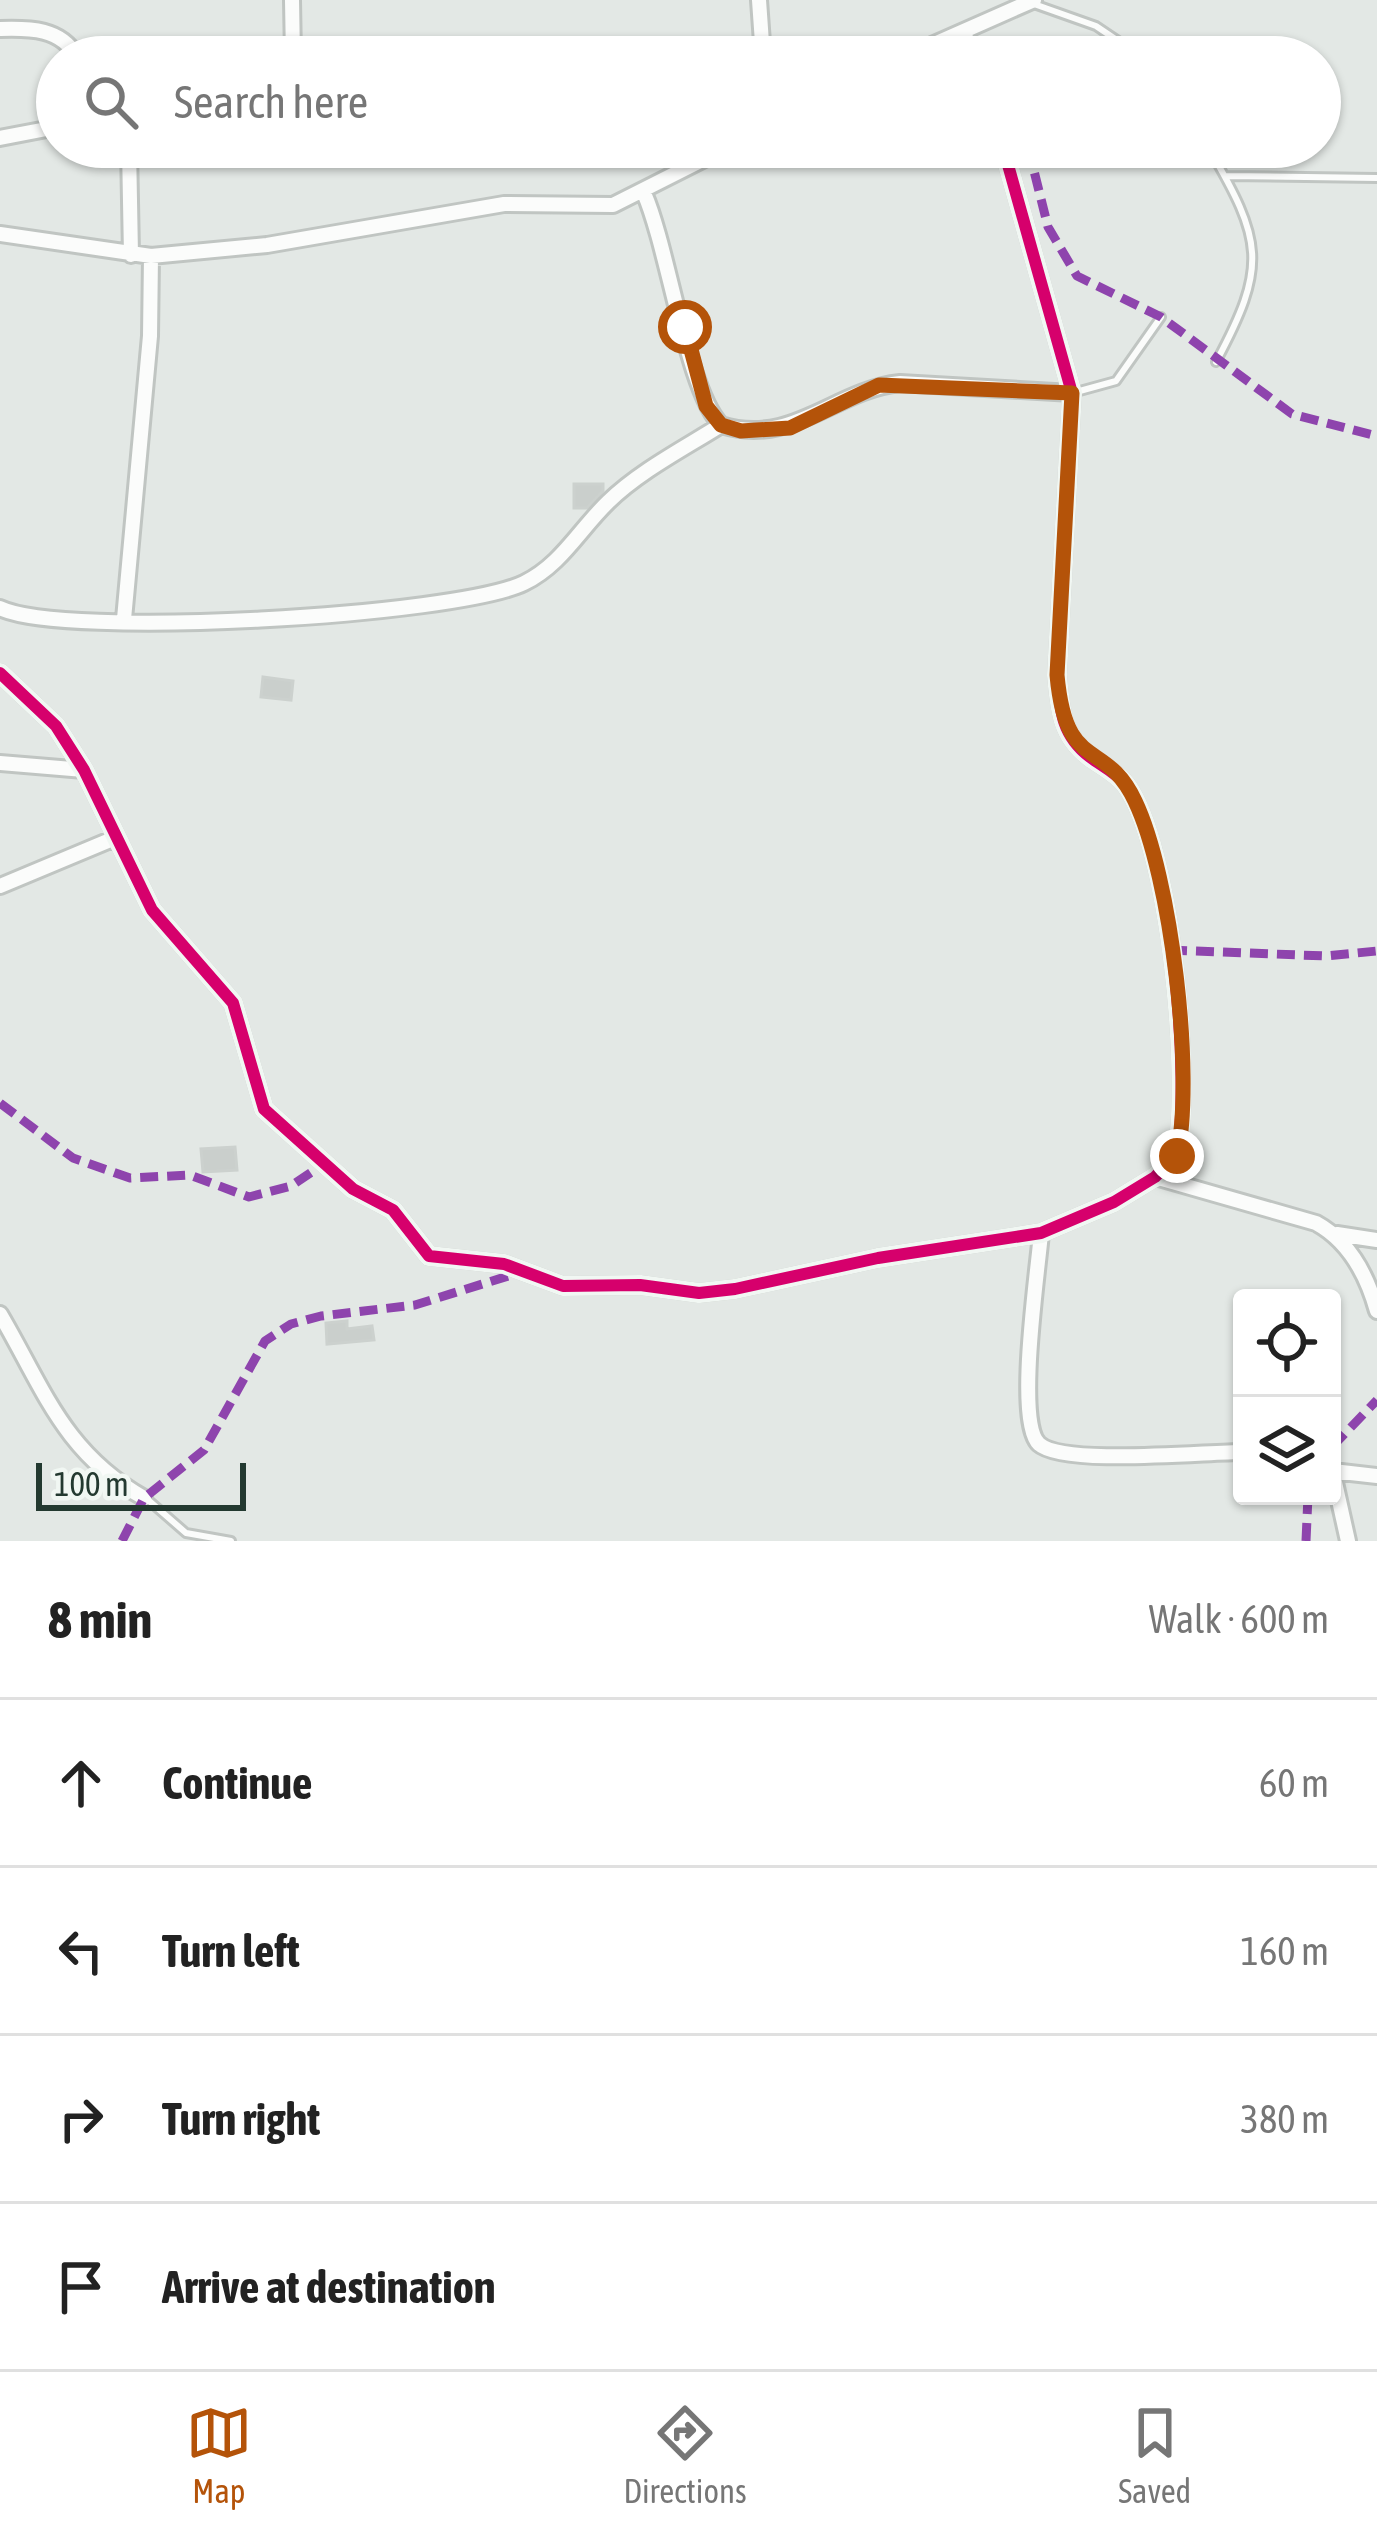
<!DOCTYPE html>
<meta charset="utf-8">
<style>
body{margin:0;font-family:"Asap Condensed",sans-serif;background:#f6f6f6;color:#222}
.controls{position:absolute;right:36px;bottom:36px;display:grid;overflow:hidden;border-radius:12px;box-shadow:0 3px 9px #0004}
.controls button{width:108px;height:108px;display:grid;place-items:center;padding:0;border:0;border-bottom:3px solid #e0e0e0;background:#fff;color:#222;font:60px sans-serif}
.scale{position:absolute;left:36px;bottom:30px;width:210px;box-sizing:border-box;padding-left:12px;border:6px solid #233930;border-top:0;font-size:33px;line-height:42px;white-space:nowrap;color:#233930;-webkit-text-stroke:9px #f1f7f3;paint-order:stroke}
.stop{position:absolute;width:36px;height:36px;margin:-27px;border:9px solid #b45309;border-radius:50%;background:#fff}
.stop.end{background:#b45309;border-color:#fff;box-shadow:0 3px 12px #0008}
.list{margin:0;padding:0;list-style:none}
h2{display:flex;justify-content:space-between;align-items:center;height:156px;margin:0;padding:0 48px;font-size:51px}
h2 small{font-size:39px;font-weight:400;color:#767676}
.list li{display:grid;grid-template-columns:78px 1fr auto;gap:36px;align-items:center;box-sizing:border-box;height:168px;padding:0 48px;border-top:3px solid #e0e0e0}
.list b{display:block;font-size:45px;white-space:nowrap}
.list em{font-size:39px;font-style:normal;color:#767676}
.icon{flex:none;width:66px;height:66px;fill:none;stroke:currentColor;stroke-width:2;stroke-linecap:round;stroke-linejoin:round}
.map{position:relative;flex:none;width:1377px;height:1541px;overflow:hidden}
.search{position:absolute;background:#fff;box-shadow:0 3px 9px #0004;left:36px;right:36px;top:36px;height:132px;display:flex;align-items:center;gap:30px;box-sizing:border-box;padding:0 42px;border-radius:66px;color:#767676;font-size:45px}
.sheet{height:828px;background:#fff}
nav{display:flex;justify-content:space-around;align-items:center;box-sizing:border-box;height:168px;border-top:3px solid #e0e0e0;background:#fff;font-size:33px;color:#767676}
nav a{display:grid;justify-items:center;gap:6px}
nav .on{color:#b45309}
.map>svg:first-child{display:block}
.building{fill:#cacfcc;stroke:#ccd1ce;stroke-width:3}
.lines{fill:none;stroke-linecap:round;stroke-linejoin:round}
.service-casing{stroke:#c0c5c2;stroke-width:12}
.minor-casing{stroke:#c0c5c2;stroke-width:20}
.service{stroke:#fbfcfb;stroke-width:6}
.minor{stroke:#fbfcfb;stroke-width:14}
.quiet{stroke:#8e44ad;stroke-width:9;stroke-dasharray:18 9;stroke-linecap:butt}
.cycleway-casing{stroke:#f1f7f3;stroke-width:20}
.cycleway{stroke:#d6006c;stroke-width:12}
.route{stroke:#b45309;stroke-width:15}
</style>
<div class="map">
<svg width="1377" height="1541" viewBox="0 0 1377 1541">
<rect width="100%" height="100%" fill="#e3e8e5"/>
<path class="building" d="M574,484h29v7l-16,17h-13z
M263,677l30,4 -2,19 -30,-3z
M235,1147l2,23 -34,2 -2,-23z
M347,1321v8l25,-3 2,14 -47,4 -1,-21z"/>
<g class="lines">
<defs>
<path id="service" d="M1034,4l62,22 46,31
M1208,147c55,94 60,118 8,215
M1225,176l152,2
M1076,392l40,-11 45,-64
M147,1499l39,34 45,8"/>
<path id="minor" d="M292,0l1,57
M759,0l4,57
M0,29c30,-1 61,-1 77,28
M964,32l9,25
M905,57l129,-57
M0,138l57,-11
M129,147l2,108
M644,193c25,57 43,198 77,232 72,22 113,-35 179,-42l172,10
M0,234l151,22 116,-11 237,-41 109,1 115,-58
M0,608c64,31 456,8 524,-25 37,-18 55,-53 84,-81 32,-31 75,-53 113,-77
M124,619l26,-283 1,-80
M0,673l56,53 28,44 68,140 81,93 31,106 89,80 40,21 36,46 75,8 59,22 77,-1 59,8 36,-4 143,-31 163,-25 73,-31 41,-25 21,-21c17,-71 -6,-312 -50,-371 -9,-12 -24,-19 -36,-28 -29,-22 -30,-48 -33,-82l15,-282 -69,-246
M0,763l84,7
M0,886l115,-48
M1155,1177l161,46c33,18 51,52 61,88
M1041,1233c-3,38 -26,189 -2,211 24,22 165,8 203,8
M1337,1234l40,6
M0,1314c44,75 63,138 144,184
M1332,1469l16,72
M1333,1471l44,5"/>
</defs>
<use href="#service" class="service-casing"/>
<use href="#minor" class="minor-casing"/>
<use href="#service" class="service"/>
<use href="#minor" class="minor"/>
<path class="quiet" d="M1028,147l20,80 29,49 84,41 131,97 85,22
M1169,950l157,6 51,-5
M0,1103l73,55 57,20 60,-3 59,22 42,-11 31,-21
M1332,1447l45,-47
M122,1541l22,-43 60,-48 61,-109 26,-17 30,-8 94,-11 106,-33
M1306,1541l2,-45"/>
<defs>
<path id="cycleway" d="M0,673l56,53 28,44 68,140 81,93 31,106 89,80 40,21 36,46 75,8 59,22 77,-1 59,8 36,-4 143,-31 163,-25 73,-31 41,-25 21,-21c17,-71 -6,-312 -50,-371 -9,-12 -24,-19 -36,-28 -29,-22 -30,-48 -33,-82l15,-282 -69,-246"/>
</defs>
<use href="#cycleway" class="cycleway-casing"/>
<use href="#cycleway" class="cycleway"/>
</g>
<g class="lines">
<path class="route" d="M685,327l21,79 15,19 20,6 49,-3 89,-43 193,8 -15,282c9,100 48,62 78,126 36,75 60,275 42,355"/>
</g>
</svg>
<div class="controls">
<button><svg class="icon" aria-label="locate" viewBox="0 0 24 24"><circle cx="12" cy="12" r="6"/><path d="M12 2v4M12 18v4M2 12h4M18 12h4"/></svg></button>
<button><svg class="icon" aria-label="layers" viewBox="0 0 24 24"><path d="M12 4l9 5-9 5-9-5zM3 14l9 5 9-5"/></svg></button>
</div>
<div class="scale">100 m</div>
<div class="stop" style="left:685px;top:327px"></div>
<div class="stop end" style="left:1177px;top:1156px"></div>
<div class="search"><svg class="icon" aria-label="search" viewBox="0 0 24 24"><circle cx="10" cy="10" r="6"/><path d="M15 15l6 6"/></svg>Search here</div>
</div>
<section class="sheet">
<h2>8 min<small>Walk · 600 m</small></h2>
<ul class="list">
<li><svg class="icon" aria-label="ahead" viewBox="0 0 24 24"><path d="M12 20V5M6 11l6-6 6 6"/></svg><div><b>Continue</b></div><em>60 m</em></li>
<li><svg class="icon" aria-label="left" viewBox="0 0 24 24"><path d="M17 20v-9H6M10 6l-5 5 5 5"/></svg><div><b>Turn left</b></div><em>160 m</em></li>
<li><svg class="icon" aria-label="right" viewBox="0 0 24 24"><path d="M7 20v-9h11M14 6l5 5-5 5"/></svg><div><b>Turn right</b></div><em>380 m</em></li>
<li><svg class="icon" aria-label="arrive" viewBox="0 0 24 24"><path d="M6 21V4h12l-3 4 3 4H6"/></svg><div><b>Arrive at destination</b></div></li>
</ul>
</section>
<nav>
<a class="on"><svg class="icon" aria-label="map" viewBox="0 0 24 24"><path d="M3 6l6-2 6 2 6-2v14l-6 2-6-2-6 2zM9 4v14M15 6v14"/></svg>Map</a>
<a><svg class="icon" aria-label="directions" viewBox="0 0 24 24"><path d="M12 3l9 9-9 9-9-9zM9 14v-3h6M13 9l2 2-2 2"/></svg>Directions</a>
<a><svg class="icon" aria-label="saved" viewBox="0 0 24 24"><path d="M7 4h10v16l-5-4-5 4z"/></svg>Saved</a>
</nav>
